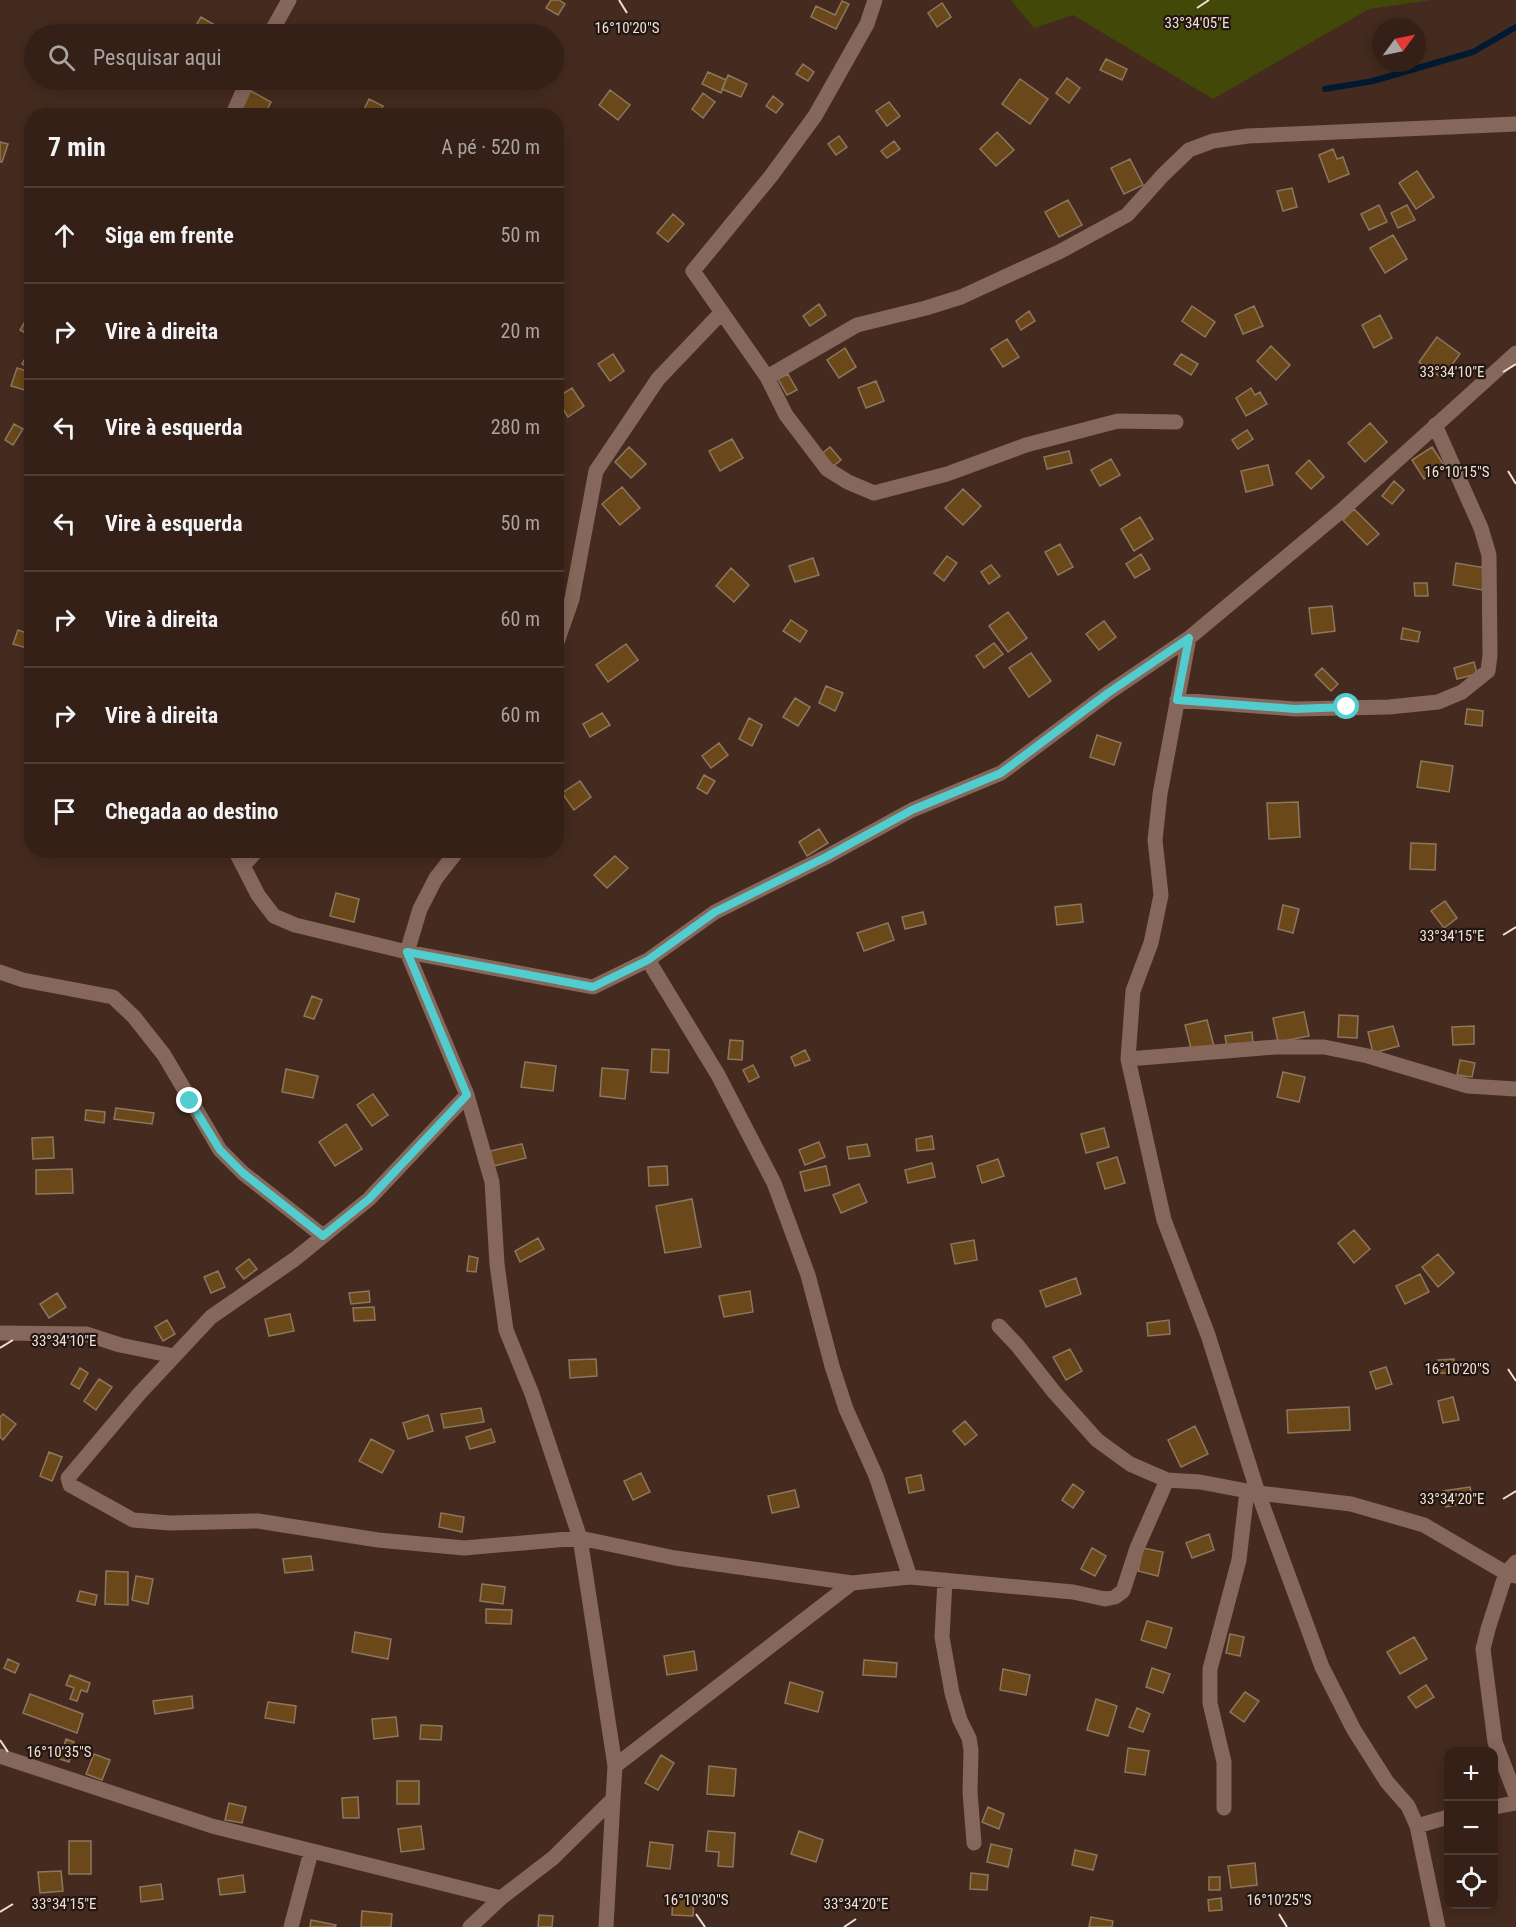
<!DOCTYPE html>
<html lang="pt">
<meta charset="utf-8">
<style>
body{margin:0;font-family:"Roboto Condensed",sans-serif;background:#3f2d24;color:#f1f3f6}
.controls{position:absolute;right:18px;bottom:18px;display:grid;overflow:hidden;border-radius:12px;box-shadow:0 3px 15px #0003}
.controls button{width:54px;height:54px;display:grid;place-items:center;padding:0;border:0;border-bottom:2px solid #4e3e36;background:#342017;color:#f1f3f6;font:30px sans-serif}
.compass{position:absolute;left:1372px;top:18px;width:54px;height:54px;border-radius:50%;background:#342017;box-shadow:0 3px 15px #0003;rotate:57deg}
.stop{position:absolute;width:18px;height:18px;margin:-14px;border:4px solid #52cdcf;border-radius:50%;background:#fff}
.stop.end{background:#52cdcf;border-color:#fff;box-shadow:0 2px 6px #0008}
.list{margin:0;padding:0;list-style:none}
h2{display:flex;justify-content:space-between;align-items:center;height:78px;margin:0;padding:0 24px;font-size:26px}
h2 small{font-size:20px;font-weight:400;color:#a9a3a1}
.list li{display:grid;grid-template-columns:39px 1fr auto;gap:18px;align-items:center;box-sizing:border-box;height:96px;padding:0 24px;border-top:2px solid #4e3e36}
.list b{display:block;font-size:22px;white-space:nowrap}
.list em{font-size:20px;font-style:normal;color:#a9a3a1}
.icon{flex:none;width:33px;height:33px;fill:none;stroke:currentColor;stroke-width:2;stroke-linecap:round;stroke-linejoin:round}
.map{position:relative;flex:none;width:1516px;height:1927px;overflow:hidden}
.search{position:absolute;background:#342017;box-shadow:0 3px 15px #0003;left:24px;top:24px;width:540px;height:66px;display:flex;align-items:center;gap:15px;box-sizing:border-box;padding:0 21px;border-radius:33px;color:#a9a3a1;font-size:22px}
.panel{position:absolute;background:#342017;box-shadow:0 3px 15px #0003;left:24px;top:108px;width:540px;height:750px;border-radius:24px}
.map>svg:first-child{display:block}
.green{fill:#424807}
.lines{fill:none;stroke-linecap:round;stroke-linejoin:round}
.stream{stroke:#001a32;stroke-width:6}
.building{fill:#6b4819;stroke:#8c775e;stroke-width:1.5}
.minor{stroke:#86675c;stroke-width:15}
.route{stroke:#52cdcf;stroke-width:8}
.ticks{fill:none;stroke:#f1dfd7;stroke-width:2}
.ticks-label{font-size:15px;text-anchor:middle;fill:#f1dfd7;stroke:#231712;stroke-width:4.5;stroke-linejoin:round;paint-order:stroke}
</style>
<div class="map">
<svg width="1516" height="1927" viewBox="0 0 1516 1927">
<rect width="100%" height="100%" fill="#452b1f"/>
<path class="green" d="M1011,0h420l-62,9 -156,90 -140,-84 -39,13z"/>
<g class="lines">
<path class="stream" d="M1325,89l48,-8 100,-29 43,-25"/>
</g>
<path class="building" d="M551,0h8l6,4 -7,11 -12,-7z
M842,1l7,3 -13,25 -25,-12 5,-11 19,9z
M942,3l9,14 -14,10 -9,-14z
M201,17l19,11 -4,6h-25z
M1106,59l21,10 -5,11 -22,-10z
M803,64l11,8 -6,9 -12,-7z
M708,72l18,8 -5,13 -19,-9z
M728,75l19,9 -6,13 -19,-8z
M1067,78l13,10 -11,15 -13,-10z
M1020,79l28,20 -18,25 -28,-20z
M249,90l22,12 -7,14h-28z
M610,90l20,15 -12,15 -19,-15z
M703,93l12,9 -12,16 -11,-9z
M773,96l10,8 -7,9 -10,-7z
M369,99l14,7 -5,10h-17z
M889,102l11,14 -13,10 -11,-15z
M997,132l17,18 -18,16 -16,-17z
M839,136l8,11 -11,8 -8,-11z
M894,141l6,8 -13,9 -6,-7z
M0,142l8,2 -6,18h-2z
M1333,149l4,10 6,-2 6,17 -20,8 -10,-27z
M1130,159l13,26 -19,9 -13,-26z
M1417,171l17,26 -18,12 -17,-26z
M1292,188l5,19 -14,4 -6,-20z
M1068,200l14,25 -23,12 -14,-25z
M1379,205l8,17 -18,8 -8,-16z
M1407,205l8,15 -17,8 -7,-15z
M673,214l11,10 -16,18 -11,-9z
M1393,235l14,24 -22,14 -15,-25z
M819,304l7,11 -16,11 -7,-10z
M1192,306l23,16 -10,15 -23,-16z
M1254,306l9,20 -20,8 -8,-19z
M31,311h1v26l-12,-7z
M1029,311l6,10 -14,9 -5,-9z
M1380,315l12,23 -18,10 -12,-23z
M1437,337l23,17 -18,24 -23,-16z
M1007,339l12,18 -16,10 -12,-18z
M1271,346l19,19 -14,15 -19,-19z
M31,348h1v21l-10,-5z
M845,348l11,19 -17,11 -12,-18z
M613,354l11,17 -14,10 -12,-17z
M1181,354l17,10 -7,11 -17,-11z
M17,368l13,4 -5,18 -14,-4z
M788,374l9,16 -10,5 -9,-16z
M876,381l8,20 -18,7 -8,-20z
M572,388l12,18 -16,11 -12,-19z
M1251,388l4,7 5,-3 7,12 -21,12 -10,-18z
M1370,423l17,19 -22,20 -17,-19z
M14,424l9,5 -10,16 -8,-5z
M1247,430l6,9 -15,10 -6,-9z
M732,439l11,19 -23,13 -11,-20z
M629,447l17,17 -15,14 -16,-16z
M830,447l11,13 -10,8 -11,-13z
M1432,447l12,18 -20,14 -12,-19z
M1069,451l3,12 -25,6 -3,-12z
M1111,459l9,16 -20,11 -9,-16z
M1309,460l15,17 -13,12 -15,-16z
M1268,465l5,20 -27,7 -5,-21z
M1394,481l10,9 -12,14 -10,-8z
M622,487l18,21 -20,17 -18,-21z
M963,489l18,17 -18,19 -18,-17z
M1354,509l25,25 -12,11 -24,-25z
M1140,517l13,22 -19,12 -13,-22z
M1060,544l13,23 -15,8 -13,-23z
M1141,554l9,15 -15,9 -9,-14z
M947,556l10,7 -13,18 -10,-8z
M813,558l6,17 -24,7 -6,-16z
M1456,563l30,5 -4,22 -29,-5z
M991,565l9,11 -11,8 -8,-12z
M731,568l18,17 -15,17 -18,-16z
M1414,583h13l1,13h-13z
M1332,606l3,25 -23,3 -3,-26z
M1008,612l19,26 -19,14 -19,-26z
M791,620l16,11 -7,11 -17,-11z
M1104,621l12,16 -17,13 -13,-16z
M1403,628l17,4 -2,10 -17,-3z
M18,630l14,5 -2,14 -17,-5z
M994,643l9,11 -19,14 -8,-12z
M626,644l12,16 -30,22 -12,-17z
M1031,653l20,28 -22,16 -20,-29z
M1474,662l3,12 -20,5 -3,-11z
M1322,668l16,16 -7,7 -16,-16z
M826,686l17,7 -8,18 -16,-8z
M795,698l15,9 -12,19 -15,-9z
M1467,709l16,2 -1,15 -17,-2z
M602,713l8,12 -20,12 -7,-13z
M749,718l13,7 -10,21 -13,-7z
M1097,735l24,8 -7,22 -24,-8z
M719,743l9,12 -17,13 -9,-12z
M1421,761l32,5 -4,26 -32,-5z
M704,775l11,6 -8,13 -10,-6z
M580,781l11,16 -17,13 -12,-17z
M1298,802l2,35 -31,2 -2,-36z
M819,829l9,14 -21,13 -8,-14z
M1411,843l25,1 -1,26 -25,-1z
M615,856l13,12 -21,20 -13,-13z
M336,893l23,6 -5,23 -24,-6z
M1445,901l12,17 -13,10 -13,-17z
M1081,904l2,18 -26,3 -2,-18z
M1283,905l16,4 -6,24 -15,-4z
M923,912l3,12 -21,5 -3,-12z
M888,923l6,17 -30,11 -7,-18z
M312,996l10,4 -8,19 -10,-3z
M1304,1012l5,24 -31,6 -5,-24z
M1339,1015l19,1 -1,22 -19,-1z
M1207,1020l7,26 -22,6 -7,-27z
M1393,1026l6,20 -26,7 -5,-21z
M1474,1026v18l-21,1 -1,-18z
M1252,1032l1,12 -26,3 -2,-11z
M730,1040l13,1 -1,19 -14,-1z
M652,1049l17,1 -1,23 -17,-1z
M805,1050l5,10 -15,6 -4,-9z
M1460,1060l15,3 -3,14 -15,-2z
M525,1062l31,4 -3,25 -32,-4z
M753,1065l6,12 -10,5 -6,-12z
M602,1068l26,2 -3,29 -25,-3z
M286,1069l32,7 -5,22 -31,-6z
M1283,1072l22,5 -6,25 -22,-5z
M373,1094l15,21 -16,11 -15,-21z
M116,1108l38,5 -2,11 -38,-5z
M86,1110l19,2 -1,11 -19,-3z
M346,1124l16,25 -27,17 -16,-24z
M1104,1128l5,19 -23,6 -5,-19z
M932,1136l2,13 -17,2 -1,-12z
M53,1137l1,21 -21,1 -1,-21z
M819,1142l6,15 -20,8 -6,-15z
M522,1144l4,14 -32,8 -4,-15z
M867,1144l3,12 -21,3 -2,-12z
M1117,1157l8,26 -20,6 -8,-26z
M998,1159l6,17 -22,7 -5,-17z
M932,1163l3,14 -27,6 -3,-13z
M667,1166l1,19 -19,1 -1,-19z
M826,1166l4,19 -25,6 -5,-19z
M72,1169l1,24 -37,1v-24z
M859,1184l8,18 -26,11 -8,-18z
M692,1199l9,48 -36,6 -9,-47z
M1354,1230l16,19 -16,14 -16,-20z
M538,1238l6,11 -24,13 -5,-11z
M974,1240l3,20 -22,4 -4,-20z
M1438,1254l16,19 -16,14 -16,-20z
M469,1256l9,2 -2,14 -9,-1z
M249,1259l8,10 -13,10 -8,-10z
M218,1271l7,16 -14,6 -7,-16z
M1420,1274l9,18 -24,12 -9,-18z
M1076,1278l5,16 -35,13 -6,-16z
M369,1291l1,11 -19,2 -2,-11z
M750,1291l3,21 -29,5 -5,-21z
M57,1293l9,14 -17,11 -9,-14z
M374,1307l1,13 -21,1 -1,-13z
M290,1314l4,17 -25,5 -4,-17z
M167,1320l8,14 -12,7 -8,-14z
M1169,1320l1,14 -22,2 -1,-13z
M1070,1349l12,22 -16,9 -13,-23z
M596,1359l1,17 -27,2 -1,-18z
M1454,1359l1,14h-16l-1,-13z
M1386,1367l6,17 -16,5 -6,-17z
M80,1368l8,5 -9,16 -8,-5z
M99,1379l13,8 -16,23 -12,-9z
M1453,1397l6,23 -16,3 -5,-22z
M1349,1407l1,23 -62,3 -1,-23z
M481,1408l3,14 -40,6 -3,-14z
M3,1414l13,10 -13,16 -3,-3v-20z
M428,1415l5,16 -25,8 -5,-16z
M965,1421l12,14 -12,10 -12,-14z
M1195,1426l13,28 -27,13 -13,-27z
M491,1429l4,13 -25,7 -4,-12z
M371,1439l23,12 -12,22 -23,-12z
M49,1452l13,5 -10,24 -12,-5z
M641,1473l9,19 -17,8 -9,-19z
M921,1475l3,15 -15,3 -3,-15z
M1073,1484l11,8 -11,16 -11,-8z
M1470,1487l3,15 -27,5 -3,-16z
M795,1490l4,17 -27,6 -4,-17z
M441,1513l23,4 -2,15 -23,-5z
M1209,1534l5,16 -22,8 -6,-15z
M1092,1548l14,8 -11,20 -14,-7z
M1143,1548l20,4 -5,24 -20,-5z
M311,1556l2,14 -28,3 -2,-14z
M106,1571l22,1v33l-23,-1z
M136,1576l17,3 -5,25 -16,-4z
M482,1584l23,3 -2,17 -23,-3z
M80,1591l17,4 -2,10 -18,-4z
M486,1609l26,1 -1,14 -25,-1z
M1147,1621l25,7 -6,20 -25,-8z
M355,1632l36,7 -3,20 -36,-7z
M1230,1634l14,3 -4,19 -14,-3z
M1414,1637l13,22 -27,15 -13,-22z
M694,1651l3,19 -30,5 -3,-19z
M8,1659l11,5 -4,9 -11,-5z
M864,1660l33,3 -1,14 -33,-2z
M1152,1668l18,6 -7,19 -17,-6z
M1003,1669l27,6 -4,20 -26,-5z
M70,1675l20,8 -3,9 -6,-2 -4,11 -7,-2 4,-11 -8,-3z
M790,1682l33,10 -5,20 -33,-9z
M1426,1685l8,12 -18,11 -8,-11z
M1245,1692l14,9 -15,21 -14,-10z
M30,1694l53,20 -6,19 -54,-20z
M192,1696l1,12 -38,6 -2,-13z
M1096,1699l21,7 -9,30 -21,-6z
M268,1702l28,4 -2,17 -29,-5z
M1137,1708l13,6 -7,18 -14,-5z
M396,1717l2,19 -24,3 -2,-20z
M421,1725l21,1 -1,14 -21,-1z
M66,1739l8,3 -5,20 -9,-3z
M1128,1748l21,3 -4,24 -20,-3z
M94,1754l16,6 -8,20 -16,-6z
M661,1755l13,8 -16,27 -13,-7z
M709,1766l27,3 -2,27 -27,-2z
M397,1781h22v23h-22z
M358,1797l1,21h-16l-1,-20z
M229,1803l17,4 -4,16 -17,-3z
M988,1807l16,7 -5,15 -17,-7z
M421,1826l3,23 -23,3 -3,-23z
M708,1831l27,2 -2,34 -15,-1 1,-14 -13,-1z
M799,1831l24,9 -7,22 -25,-8z
M69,1841h22v33h-22z
M650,1842l23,3 -3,24 -23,-3z
M991,1844l21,5 -4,18 -21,-5z
M1075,1850l22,5 -4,15 -21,-5z
M1255,1863l2,22 -26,3 -3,-22z
M61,1871l2,20 -23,2 -2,-21z
M971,1873l17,2 -1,15 -17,-1z
M243,1875l2,17 -25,3 -2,-16z
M1209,1877h11v13h-11z
M161,1884l2,15 -22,3 -1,-15z
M673,1898h21l-1,18 -21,-1z
M1221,1898l1,12 -13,1 -1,-11z
M362,1911l30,3 -1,13h-30z
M539,1915l14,1 -1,11h-14z
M1091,1917l22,4 -1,6h-23z
M311,1920l25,5 -1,2h-25z"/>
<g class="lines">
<path class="minor" d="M875,0l-8,24 -52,92 -44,60 -78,95 74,106 19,38 41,54 21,13 26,11 73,-19 79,-29 92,-24 58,1
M270,34l19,-34
M232,116l16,-36
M767,377l90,-52 69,-17 35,-11 98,-45 68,-37 36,-40 26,-25 24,-9 35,-5 268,-12
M1189,638l-29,156 -5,46 6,55 -10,48 -18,48 -5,68 36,161 44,115 50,158 64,174 32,63 33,52 21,24 9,20 21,101
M556,645l16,-46 24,-128 62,-92 64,-67
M1177,700l118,9 94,-2 49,-5 24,-10 26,-21 2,-16 -1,-100 -8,-27 -46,-103
M235,850l23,45 16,21 21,9 112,27 186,35 55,-27 67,-48 111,-55 86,-47 89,-37 107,-80 81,-55 151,-126 176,-159
M458,850l-22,28 -16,31 -13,43 60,143 25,87 5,82 9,66 26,64 48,144 35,228 -2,33 -60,59 -52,40 -31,29
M244,865l13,-15
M648,960l70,115 56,108 34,92 24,91 14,43 30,67 34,101
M0,972l23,8 90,17 21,20 30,38 56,95 23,23 80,63
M1128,1059l147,-12h49l44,9 100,30 48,3
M467,1095l-98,104 -74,60 -84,58 -72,77 -71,84 2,7 63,35 37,3 88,-2 120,19 86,8 116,-10 95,20 177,25 58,-6 163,15 32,7 10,-2 8,-6 14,-43 30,-68 33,2 58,11 93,11 73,21 82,48 10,3
M999,1326l18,19 37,47 43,48 33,24 37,16
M0,1333l86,1 34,11 54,11
M1516,1562l-10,11 -18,56 -5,20 12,93 21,54
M945,1580l-3,57 10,56 8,27 9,18 2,12 -1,42 4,51
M0,1756l212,70 289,72
M615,1766l237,-183
M1494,1807l22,-4
M1224,1808v-46l-14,-59v-34l29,-109 8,-69
M1417,1826l31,-9
M291,1927l20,-75
M606,1927l7,-128"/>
</g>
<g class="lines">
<path class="route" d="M190,1101l30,49 23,23 80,63 46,-37 98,-104 -60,-143 186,35 55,-27 67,-48 111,-55 86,-47 89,-37 107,-80 81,-55 -12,62 118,9 52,-2"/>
</g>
<path class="ticks" d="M619,0l8,13M1197,8l12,-8M1503,372l13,-8M1508,471l8,13M1503,935l13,-8M0,1348l13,-8M1508,1369l8,12M1503,1499l13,-8M0,1740l8,12M0,1912l13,-8M696,1914l9,13M1279,1914l8,13M844,1927l12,-8"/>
<g class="ticks-label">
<text x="1197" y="28">33°34'05"E</text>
<text x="627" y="33">16°10'20"S</text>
<text x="1452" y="377">33°34'10"E</text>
<text x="1457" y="477">16°10'15"S</text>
<text x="1452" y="941">33°34'15"E</text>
<text x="64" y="1346">33°34'10"E</text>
<text x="1457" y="1374">16°10'20"S</text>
<text x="1452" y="1504">33°34'20"E</text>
<text x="59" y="1757">16°10'35"S</text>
<text x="696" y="1905">16°10'30"S</text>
<text x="1279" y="1905">16°10'25"S</text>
<text x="64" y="1909">33°34'15"E</text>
<text x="856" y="1909">33°34'20"E</text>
</g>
</svg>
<div class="controls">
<button>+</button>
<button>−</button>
<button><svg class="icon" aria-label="locate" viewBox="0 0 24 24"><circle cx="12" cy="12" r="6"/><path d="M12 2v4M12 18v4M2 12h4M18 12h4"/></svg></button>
</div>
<svg class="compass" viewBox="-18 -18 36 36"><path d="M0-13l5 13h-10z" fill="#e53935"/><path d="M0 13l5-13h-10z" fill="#a9a3a1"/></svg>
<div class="stop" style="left:1347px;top:707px"></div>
<div class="stop end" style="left:190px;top:1101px"></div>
<div class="search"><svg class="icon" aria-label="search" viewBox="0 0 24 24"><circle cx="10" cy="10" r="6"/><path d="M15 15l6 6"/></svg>Pesquisar aqui</div>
<section class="panel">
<h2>7 min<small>A pé · 520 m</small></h2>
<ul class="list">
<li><svg class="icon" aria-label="ahead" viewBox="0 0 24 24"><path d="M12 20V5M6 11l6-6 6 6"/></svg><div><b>Siga em frente</b></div><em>50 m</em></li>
<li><svg class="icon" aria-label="right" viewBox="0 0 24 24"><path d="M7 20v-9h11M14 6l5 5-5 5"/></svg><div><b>Vire à direita</b></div><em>20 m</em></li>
<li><svg class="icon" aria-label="left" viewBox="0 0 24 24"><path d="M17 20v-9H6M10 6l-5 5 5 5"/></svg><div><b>Vire à esquerda</b></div><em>280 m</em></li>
<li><svg class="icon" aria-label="left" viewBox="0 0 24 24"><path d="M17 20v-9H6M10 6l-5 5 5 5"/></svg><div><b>Vire à esquerda</b></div><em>50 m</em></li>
<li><svg class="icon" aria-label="right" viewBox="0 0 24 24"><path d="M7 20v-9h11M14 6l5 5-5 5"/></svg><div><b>Vire à direita</b></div><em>60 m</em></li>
<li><svg class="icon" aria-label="right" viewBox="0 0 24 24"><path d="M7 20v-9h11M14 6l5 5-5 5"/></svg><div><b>Vire à direita</b></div><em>60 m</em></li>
<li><svg class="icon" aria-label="arrive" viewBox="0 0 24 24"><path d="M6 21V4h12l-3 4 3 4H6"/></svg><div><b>Chegada ao destino</b></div></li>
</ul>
</section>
</div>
